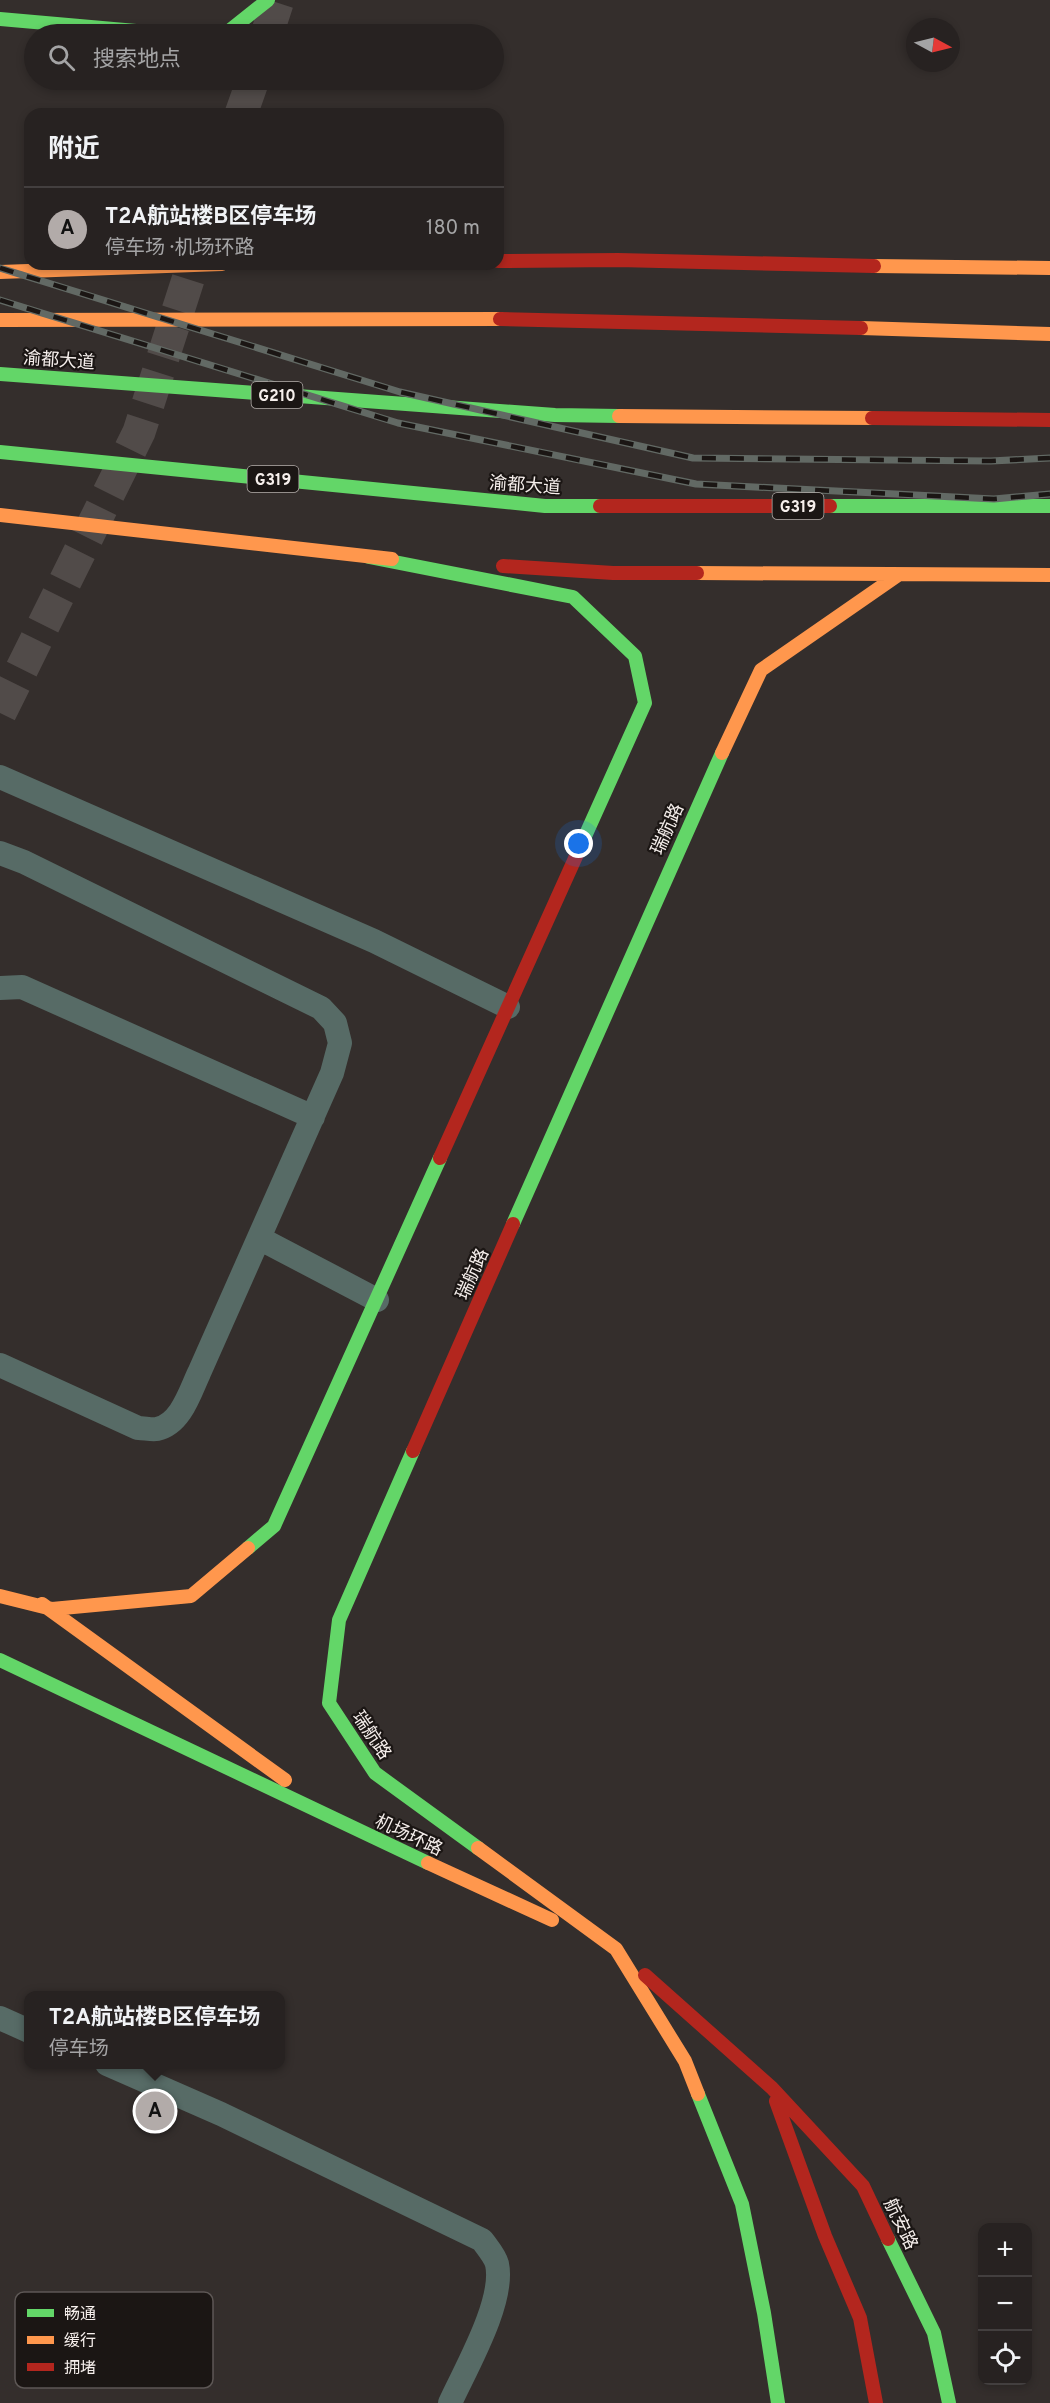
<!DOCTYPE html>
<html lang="zh">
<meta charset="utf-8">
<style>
body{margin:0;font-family:Overpass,"Noto Sans SC",sans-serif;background:#2f2a2a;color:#f1f3f6}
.controls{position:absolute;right:18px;bottom:18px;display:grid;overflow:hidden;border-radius:12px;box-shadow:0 3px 9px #0003}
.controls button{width:54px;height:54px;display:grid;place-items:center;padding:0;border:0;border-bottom:2px solid #433f3f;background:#272221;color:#f1f3f6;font:30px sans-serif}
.compass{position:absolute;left:906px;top:18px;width:54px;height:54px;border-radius:50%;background:#272221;box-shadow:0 3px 9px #0003;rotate:97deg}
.you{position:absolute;left:579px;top:844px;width:21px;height:21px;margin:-15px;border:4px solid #fff;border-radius:50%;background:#1a73e8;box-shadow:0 0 0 9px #1a73e833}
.badge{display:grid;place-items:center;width:39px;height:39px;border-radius:50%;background:#b2aba9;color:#111;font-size:20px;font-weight:700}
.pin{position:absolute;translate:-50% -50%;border:3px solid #fff;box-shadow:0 2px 6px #0006}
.popup{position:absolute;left:24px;top:1991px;width:261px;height:78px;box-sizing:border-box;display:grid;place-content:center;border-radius:12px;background:#272221;filter:drop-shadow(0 2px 4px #0005);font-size:20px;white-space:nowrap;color:#a4a4a5}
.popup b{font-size:22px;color:#f1f3f6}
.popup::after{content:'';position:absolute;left:50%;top:100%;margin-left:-12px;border:12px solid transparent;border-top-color:#272221}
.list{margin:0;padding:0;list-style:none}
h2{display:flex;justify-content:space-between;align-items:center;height:78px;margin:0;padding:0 24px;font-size:26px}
h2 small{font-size:20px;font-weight:400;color:#a4a4a5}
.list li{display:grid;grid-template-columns:39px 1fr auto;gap:18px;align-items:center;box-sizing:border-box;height:84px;padding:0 24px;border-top:2px solid #433f3f}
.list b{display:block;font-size:22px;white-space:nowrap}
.list p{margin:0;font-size:20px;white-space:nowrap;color:#a4a4a5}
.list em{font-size:20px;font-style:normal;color:#a4a4a5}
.icon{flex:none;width:33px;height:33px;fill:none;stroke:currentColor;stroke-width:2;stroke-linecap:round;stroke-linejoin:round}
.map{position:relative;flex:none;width:1050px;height:2403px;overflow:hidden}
.search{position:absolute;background:#272221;box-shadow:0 3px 9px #0003;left:24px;top:24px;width:480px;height:66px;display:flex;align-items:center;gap:15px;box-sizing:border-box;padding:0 21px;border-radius:33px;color:#a4a4a5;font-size:22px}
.panel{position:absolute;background:#272221;box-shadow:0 3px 9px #0003;left:24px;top:108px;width:480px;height:162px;border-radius:18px}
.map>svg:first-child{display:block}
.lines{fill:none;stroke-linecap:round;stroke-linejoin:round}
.secondary-tunnel{stroke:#514b49;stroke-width:33;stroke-dasharray:33 16;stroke-linecap:butt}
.lane{stroke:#576b66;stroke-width:24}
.fast{stroke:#63d668;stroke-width:14}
.slow{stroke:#ff974d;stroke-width:14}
.jam{stroke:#b3261e;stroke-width:14}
.rail-casing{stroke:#626964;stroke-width:7}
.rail{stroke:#1b1614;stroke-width:4.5;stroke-dasharray:14;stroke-linecap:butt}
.labels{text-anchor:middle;stroke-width:4.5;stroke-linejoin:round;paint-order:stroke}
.shield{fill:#1b1614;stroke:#b4aeab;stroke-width:1.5}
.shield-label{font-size:16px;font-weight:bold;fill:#f6efec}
.street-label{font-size:18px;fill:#f6efec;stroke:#1b1614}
.key{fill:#1b1614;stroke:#5d5755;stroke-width:1.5}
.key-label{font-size:16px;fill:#f6efec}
</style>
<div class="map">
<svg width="1050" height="2403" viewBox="0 0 1050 2403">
<rect width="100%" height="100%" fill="#342e2c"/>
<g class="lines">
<path class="secondary-tunnel" d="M267,34l11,-34
M241,114l12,-34
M0,713l139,-281 54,-168"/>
<path class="lane" d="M0,777l374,164 134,66
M0,853l24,9 297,146 14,15 5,20 -8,30 -133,300c-9,19 -18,51 -42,56 -5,1 -13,-1 -19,-1l-138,-63
M0,988l22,-1 291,130
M259,1238l118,62
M0,2018l29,13
M107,2064l114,50 261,126c5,7 13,16 15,24 8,37 -31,104 -47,139"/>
<path class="fast" d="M0,19l136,12h93l39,-31
M0,374l555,41 64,1
M0,452l545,54h55
M830,506h220
M369,557l204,40 62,59 10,47 -63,140
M513,1224l209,-471
M413,1451l-74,169 -10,83 46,70 103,75
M248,1548l26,-22 166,-368
M0,1660l428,203
M698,2094l44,110 22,109 14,90
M888,2239l46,94 15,70"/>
<path class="slow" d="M874,266l176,2
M0,272l222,-8
M0,320l500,-1
M861,328l189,6
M619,416l253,2
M0,515l392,44
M697,573l353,2
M722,753l39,-83 137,-95
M0,1596l52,13 139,-13 57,-48
M42,1604l243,176
M478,1848l138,101 69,112 13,33
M428,1863l124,57"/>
<path class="jam" d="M498,261l120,-1 256,6
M500,319l361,9
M872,418l178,2
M600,506h230
M503,566l110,7h84
M440,1158l142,-315
M413,1451l100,-227
M645,1975l127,113 91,98 25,53
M776,2101l49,135 35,82 16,85"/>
<defs>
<path id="rail" d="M0,268l400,124 293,66 298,3 59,-3
M0,300l398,123 298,61 298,15 56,-5"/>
</defs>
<use href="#rail" class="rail-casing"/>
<use href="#rail" class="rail"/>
</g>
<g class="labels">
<g class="shield">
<rect x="251.5" y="382" width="51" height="26" rx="4.5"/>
<rect x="247.5" y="466" width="51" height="26" rx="4.5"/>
<rect x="772.5" y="493" width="51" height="26" rx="4.5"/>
</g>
<g class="shield-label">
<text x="277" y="401">G210</text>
<text x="273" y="485">G319</text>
<text x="798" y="512">G319</text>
</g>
<g class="street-label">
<text transform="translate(59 360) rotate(4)" y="6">渝都大道</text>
<text transform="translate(525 485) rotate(4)" y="6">渝都大道</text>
<text transform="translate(667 829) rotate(-66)" y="6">瑞航路</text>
<text transform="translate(472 1274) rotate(-66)" y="6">瑞航路</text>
<text transform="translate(372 1735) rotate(56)" y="6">瑞航路</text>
<text transform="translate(409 1835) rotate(25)" y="6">机场环路</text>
<text transform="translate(901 2224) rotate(64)" y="6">航安路</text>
</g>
</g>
<rect x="15" y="2292" width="198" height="96" rx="9" class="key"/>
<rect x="27" y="2309" width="27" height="8" fill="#63d668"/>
<rect x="27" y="2336" width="27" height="8" fill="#ff974d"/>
<rect x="27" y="2363" width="27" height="8" fill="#b3261e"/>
<g class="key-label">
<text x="64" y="2319">畅通</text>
<text x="64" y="2346">缓行</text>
<text x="64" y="2373">拥堵</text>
</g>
</svg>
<div class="controls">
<button>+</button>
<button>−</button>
<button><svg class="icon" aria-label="locate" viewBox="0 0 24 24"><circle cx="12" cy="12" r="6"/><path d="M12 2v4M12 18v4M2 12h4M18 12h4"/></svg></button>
</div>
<svg class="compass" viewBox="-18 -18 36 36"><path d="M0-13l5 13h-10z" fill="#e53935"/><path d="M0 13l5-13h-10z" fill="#a4a4a5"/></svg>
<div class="you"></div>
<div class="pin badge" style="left:155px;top:2111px">A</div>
<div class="popup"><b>T2A航站楼B区停车场</b>停车场</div>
<div class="search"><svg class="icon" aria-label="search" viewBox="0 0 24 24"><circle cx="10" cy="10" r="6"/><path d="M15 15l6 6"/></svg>搜索地点</div>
<section class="panel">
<h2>附近<small></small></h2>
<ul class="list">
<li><span class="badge">A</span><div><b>T2A航站楼B区停车场</b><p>停车场 · 机场环路</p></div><em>180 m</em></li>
</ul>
</section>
</div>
